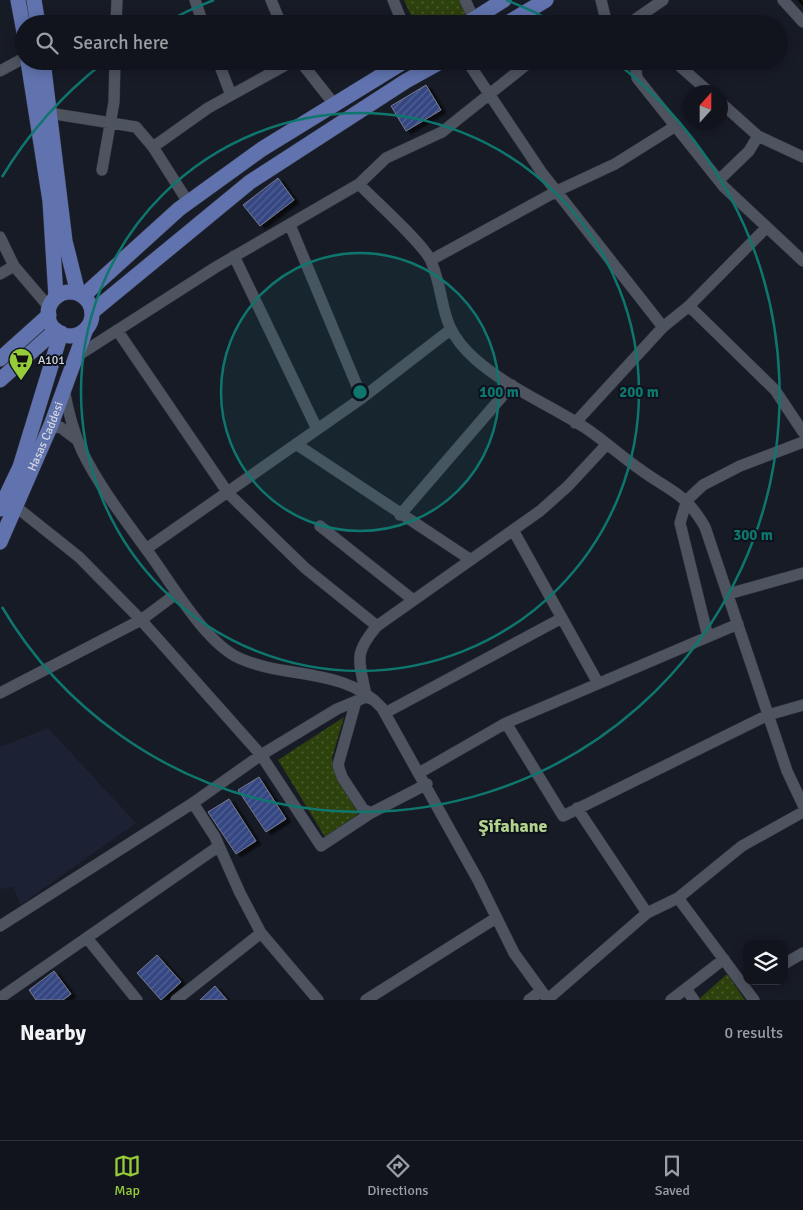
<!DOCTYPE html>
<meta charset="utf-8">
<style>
body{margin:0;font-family:Signika,sans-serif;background:#1a1d25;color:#f1f3f6}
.controls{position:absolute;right:15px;bottom:15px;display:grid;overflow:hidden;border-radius:10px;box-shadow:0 2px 12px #0003}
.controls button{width:45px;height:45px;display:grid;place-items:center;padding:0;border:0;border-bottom:1px solid #30333b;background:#11141c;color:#f1f3f6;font:25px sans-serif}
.compass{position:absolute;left:683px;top:85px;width:45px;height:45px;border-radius:50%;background:#11141c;box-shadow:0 2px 12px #0003;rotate:21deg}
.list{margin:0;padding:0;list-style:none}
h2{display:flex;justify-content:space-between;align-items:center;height:65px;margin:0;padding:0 20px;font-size:21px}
h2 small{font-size:16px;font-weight:400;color:#9c9ea3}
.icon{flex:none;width:28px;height:28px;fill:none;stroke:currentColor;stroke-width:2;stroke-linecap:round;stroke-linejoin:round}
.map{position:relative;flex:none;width:803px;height:1000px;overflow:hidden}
.search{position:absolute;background:#11141c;box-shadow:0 2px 12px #0003;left:15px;right:15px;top:15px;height:55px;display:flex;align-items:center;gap:12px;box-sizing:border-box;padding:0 18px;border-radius:28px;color:#9c9ea3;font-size:19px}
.sheet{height:140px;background:#11141c}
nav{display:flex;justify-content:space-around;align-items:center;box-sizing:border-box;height:70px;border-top:1px solid #30333b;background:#11141c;font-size:14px;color:#9c9ea3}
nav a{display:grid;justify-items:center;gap:2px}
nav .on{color:#96cc39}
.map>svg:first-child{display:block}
.built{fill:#1c2233}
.park{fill:url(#park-dots)}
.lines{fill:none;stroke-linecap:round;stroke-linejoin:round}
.stream{stroke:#030b00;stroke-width:2.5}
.building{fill:url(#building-hatch);stroke:#767b8a;filter:url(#shadow)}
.minor-casing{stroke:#32343d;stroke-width:12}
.major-casing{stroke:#32343d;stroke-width:16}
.minor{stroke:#4e5360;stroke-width:11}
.major{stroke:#6073af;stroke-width:15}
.ring{fill:none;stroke:#0f766e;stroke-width:2.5}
.labels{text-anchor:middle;stroke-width:4;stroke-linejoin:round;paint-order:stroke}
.poi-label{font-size:12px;fill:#d4d7df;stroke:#0e121d;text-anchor:start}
.street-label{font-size:12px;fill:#d4d7df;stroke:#0e121d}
.district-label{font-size:18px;font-weight:bold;fill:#b3d28b;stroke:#0e121d}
.centre{fill:#0f766e;stroke:#0e121d;stroke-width:2.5}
.ring-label{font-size:15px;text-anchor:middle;font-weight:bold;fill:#0f766e;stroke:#0e121d;stroke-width:4;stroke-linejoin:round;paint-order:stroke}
</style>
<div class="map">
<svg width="803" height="1000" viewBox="0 0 803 1000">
<defs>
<pattern id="park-dots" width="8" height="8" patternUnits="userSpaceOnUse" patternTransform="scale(1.25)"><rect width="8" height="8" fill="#2d410d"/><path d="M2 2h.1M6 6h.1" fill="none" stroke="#4b5c30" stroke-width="1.8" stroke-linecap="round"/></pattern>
<pattern id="building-hatch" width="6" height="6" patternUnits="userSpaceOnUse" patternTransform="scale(1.25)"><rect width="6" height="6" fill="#364782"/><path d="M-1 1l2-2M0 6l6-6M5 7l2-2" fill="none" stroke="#526193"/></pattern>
<filter id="shadow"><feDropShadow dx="5" dy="3" stdDeviation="1" flood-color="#0009"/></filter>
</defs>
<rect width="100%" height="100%" fill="#171b26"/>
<path class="built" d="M48,728l88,95 -116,82 -6,-18 -14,2v-142z"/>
<path class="park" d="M404,0h56l8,18 -12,6h-41z
M344,717l-12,41 1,9 25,47 -33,23 -47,-77z
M727,974l18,26h-46v-1z"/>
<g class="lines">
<path class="stream" d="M799,0l4,4"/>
</g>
<path class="building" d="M426,85l15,25 -35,21 -15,-25z
M278,178l16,22 -34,26 -17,-21z
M259,777l27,42 -20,13 -28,-42z
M229,799l27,42 -20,13 -28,-42z
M157,955l24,27 -20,18 -24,-27z
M54,971l17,23 -8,6h-27l-7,-10z
M215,986l12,14h-27z"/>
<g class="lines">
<defs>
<path id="minor" d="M195,0l8,24
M271,0l10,24
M393,0l10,24
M465,0l9,19
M601,0l6,24
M783,0l20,22
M116,24l1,-24
M623,24l7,-1 33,-23
M218,61l13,34
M300,61l34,43
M467,61l75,112 121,154
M635,61l2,17 87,109 79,74
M674,61l35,31
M0,71l24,-13
M720,102l38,34 45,21
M49,113l87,14 17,20 35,55
M153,147l55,-39 85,-47
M102,170l12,-68 1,-41
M719,180l30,-29 9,-15
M359,184c15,16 65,60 72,77 17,41 5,63 44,98 33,29 75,46 112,70 19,13 35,28 54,41 30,22 44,22 64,57l82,244 16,34
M290,225l72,173
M0,237l14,29 35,41
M234,256l83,173
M431,260l126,-69 58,-27 59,-37
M0,274l14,-8
M689,306l86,84 28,42
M117,330l111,163 77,75 72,58
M74,358l142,-91 143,-83 27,-26 56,-26 89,-71
M64,389c4,22 9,42 18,62 17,35 41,66 64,98 23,30 58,93 93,109 46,21 106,9 143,50l96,172 36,73 34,47
M575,423l88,-96 26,-21 77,-78
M47,433l5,-5 8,-1 16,12
M296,444l175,116
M15,506l64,51 62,63 120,135 60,91 50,-33
M400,515l112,-130
M320,526l92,73
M513,530l85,153
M146,549l216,-151 88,-68
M728,594l75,-21
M708,637l-28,-114 7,-23 16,-15 37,-19 63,-24
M0,693l141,-73 35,-26
M366,695c-7,-35 -13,-41 11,-69l163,-115 28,-25 39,-42
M356,701l-18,64 4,12 21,32 8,4 56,-29
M385,713l177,-95
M506,723l57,93 205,-101 35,-10
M419,773l87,-50 232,-99
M193,803l22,34 25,56 21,40 57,67
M577,808l70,105
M678,898l76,102
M0,926l193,-123 68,-48 76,-46 29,-12 8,3
M87,938l50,62
M784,964l19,-11
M686,989l8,11
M0,998l219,-152
M548,999l99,-86 31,-15 64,-52 61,-34
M176,1000l85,-67
M366,1000l130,-82
M529,1000l12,-9
M671,1000l53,-41"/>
<g id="major">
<path d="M18,0l6,32"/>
<path d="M34,0l4,24"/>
<path d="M466,24l38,-24"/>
<path d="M506,24l40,-24"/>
<path d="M28,61l22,140 6,96"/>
<path d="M43,61l22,180 13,52"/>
<circle cx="70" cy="314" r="22"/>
<path d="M83,296l96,-87 83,-60 143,-88"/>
<path d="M92,312l158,-130 156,-101 36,-20"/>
<path d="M0,359l49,-44"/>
<path d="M0,380l56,-50"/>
<path d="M0,509l20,-42 41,-134"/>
<path id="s1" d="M0,542l51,-117 35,-96"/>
</g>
</defs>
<use href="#minor" class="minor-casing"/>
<use href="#major" class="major-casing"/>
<use href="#minor" class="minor"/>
<use href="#major" class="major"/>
</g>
<circle cx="360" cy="392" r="139" fill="#0f766e" fill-opacity=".12"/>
<g class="ring">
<circle cx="360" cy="392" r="139"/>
<circle cx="360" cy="392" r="279"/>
<path d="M2 177A418 418 0 0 1 103 63M164 23A418 418 0 0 1 214 0M506 0A418 418 0 0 1 556 23M617 63A418 418 0 1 1 2 607"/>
</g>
<defs>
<symbol id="supermarket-pin" viewBox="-11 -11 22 30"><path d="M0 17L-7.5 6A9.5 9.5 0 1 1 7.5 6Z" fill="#96cc39" stroke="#0e121d"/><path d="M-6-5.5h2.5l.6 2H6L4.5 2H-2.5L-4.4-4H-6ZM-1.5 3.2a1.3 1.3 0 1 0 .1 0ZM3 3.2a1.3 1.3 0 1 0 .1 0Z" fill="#111"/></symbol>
</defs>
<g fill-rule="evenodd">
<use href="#supermarket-pin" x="7" y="346" width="28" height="38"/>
</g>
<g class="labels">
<g class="poi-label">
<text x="38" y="364">A101</text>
</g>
<g class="street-label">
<text dy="4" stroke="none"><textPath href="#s1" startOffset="115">Hasas Caddesi</textPath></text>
</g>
<g class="district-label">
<text x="513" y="832">Şifahane</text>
</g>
</g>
<circle cx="360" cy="392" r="8" class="centre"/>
<g class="ring-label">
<text x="499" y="397">100 m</text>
<text x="639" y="397">200 m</text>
<text x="753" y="540">300 m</text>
</g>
</svg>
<div class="controls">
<button><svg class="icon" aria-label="layers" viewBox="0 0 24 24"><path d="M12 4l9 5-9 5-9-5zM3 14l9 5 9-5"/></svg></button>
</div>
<svg class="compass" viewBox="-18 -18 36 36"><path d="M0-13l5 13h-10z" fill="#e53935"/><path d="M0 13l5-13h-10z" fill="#9c9ea3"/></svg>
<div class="search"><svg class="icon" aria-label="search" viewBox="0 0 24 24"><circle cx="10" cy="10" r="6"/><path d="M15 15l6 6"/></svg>Search here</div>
</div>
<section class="sheet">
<h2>Nearby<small>0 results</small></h2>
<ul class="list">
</ul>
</section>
<nav>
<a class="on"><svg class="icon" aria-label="map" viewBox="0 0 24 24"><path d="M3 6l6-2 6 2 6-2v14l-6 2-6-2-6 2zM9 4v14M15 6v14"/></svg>Map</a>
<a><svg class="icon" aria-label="directions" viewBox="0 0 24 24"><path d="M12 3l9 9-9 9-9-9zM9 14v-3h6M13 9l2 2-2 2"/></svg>Directions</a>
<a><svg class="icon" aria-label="saved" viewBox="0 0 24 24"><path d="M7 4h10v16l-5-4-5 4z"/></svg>Saved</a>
</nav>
